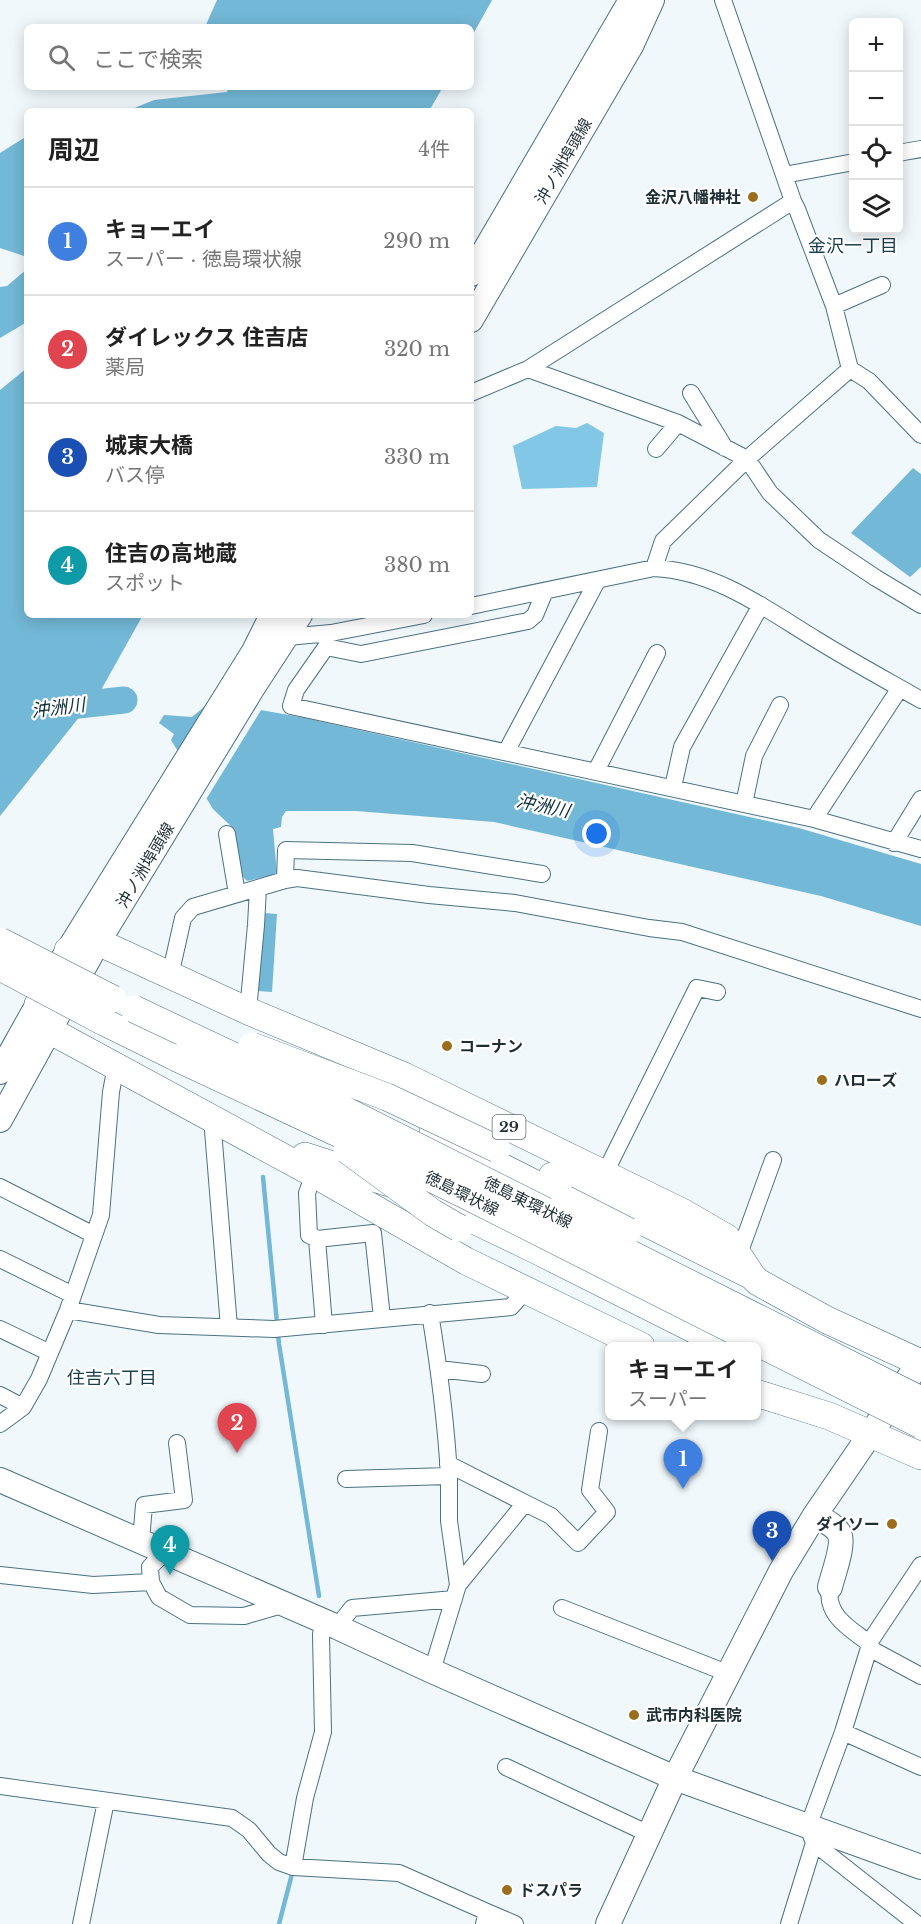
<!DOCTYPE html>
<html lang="ja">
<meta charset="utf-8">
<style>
body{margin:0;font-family:"Libre Baskerville","Noto Sans JP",serif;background:#f6f6f6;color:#222}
.controls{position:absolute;right:18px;top:18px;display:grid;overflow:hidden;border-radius:9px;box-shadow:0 3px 15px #0003}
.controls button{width:54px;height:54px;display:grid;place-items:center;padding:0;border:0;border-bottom:2px solid #e0e0e0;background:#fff;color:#222;font:30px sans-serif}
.you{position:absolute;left:597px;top:834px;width:21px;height:21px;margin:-15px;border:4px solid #fff;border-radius:50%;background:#1a73e8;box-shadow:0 0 0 9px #1a73e833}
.badge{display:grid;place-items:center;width:39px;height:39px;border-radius:50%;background:#9b6e1e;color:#fff;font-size:20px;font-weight:700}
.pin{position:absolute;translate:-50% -50px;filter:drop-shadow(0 2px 3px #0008)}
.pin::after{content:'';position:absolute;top:32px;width:21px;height:18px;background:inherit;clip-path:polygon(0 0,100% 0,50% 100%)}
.popup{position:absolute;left:605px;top:1342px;width:156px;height:78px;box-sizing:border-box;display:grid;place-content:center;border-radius:9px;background:#fff;filter:drop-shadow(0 2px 4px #0005);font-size:20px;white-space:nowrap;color:#767676}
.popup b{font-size:22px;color:#222}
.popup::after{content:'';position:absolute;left:50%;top:100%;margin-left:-12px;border:12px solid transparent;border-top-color:#fff}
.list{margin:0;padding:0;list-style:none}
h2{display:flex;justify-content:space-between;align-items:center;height:78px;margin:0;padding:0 24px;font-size:26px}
h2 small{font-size:20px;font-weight:400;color:#767676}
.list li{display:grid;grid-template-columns:39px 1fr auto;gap:18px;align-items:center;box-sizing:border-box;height:108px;padding:0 24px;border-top:2px solid #e0e0e0}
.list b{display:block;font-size:22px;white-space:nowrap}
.list p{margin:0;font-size:20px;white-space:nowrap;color:#767676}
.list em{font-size:20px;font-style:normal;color:#767676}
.icon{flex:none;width:33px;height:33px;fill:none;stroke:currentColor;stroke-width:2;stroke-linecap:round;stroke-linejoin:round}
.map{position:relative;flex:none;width:921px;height:1924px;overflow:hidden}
.search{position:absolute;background:#fff;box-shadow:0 3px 15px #0003;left:24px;top:24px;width:450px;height:66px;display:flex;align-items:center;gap:15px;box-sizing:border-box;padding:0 21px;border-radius:9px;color:#767676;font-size:22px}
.panel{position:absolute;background:#fff;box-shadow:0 3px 15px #0003;left:24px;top:108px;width:450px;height:510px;border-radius:9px}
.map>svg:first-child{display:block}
.forest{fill:#82c7e5}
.water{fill:#73b8d6}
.pier{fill:#f0f8fc}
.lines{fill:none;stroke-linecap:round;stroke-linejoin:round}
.stream{stroke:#73b8d6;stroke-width:4.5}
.river{stroke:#73b8d6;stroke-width:27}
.street-casing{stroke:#4c7182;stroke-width:18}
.secondary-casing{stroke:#4c7182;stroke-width:26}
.primary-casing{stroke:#4c7182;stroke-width:28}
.street{stroke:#fff;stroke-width:16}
.secondary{stroke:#fff;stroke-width:24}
.primary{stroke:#fff;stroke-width:27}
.primary-bridge-casing{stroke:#4c7182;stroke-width:28;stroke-linecap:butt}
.primary-bridge{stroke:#fff;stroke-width:27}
.poi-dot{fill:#9b6e1e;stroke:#fff;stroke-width:2}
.labels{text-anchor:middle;stroke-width:4.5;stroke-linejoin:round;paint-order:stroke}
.shield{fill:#fff;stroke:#626d72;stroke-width:1.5}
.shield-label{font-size:15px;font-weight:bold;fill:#1e2e35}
.street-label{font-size:16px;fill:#1e2e35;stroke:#fff}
.poi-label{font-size:16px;font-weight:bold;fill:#1e2e35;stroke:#fff;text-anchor:start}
.neighbourhood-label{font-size:18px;fill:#183d4b;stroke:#fff}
.water-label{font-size:18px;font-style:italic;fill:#0e303d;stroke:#fff}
</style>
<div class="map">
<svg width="921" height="1924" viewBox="0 0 921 1924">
<rect width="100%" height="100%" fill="#f0f8fc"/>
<path class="forest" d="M587,423l17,10 -7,54 -75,2 -9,-43 43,-20 20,2z"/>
<path class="water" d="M217,0h275l-21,38v-11h-266z
M228,87h215l-14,24h-302l27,-11 73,-8z
M27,136v121l-27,-9v-95z
M27,269v53l-27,16v-51l7,-1z
M27,368v247h116l-42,75 -101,126v-426z
M913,468l8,6v93l-11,10 -59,-44z
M211,701l94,17 494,110 122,36v62l-100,-30 -327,-74 -138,-11h-70l-4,6 -1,10 -8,2 4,45 -30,7 -8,-8 -6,-45 -20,-19 -42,-69 3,-6 -15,-11 5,-8 28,2z
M263,913l14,1 -5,78 -14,-1z"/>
<path class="pier" d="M212,698l51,9 -58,94 -29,-47z"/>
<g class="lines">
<path class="stream" d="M263,1177l16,167 40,252
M279,1924l13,-50"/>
<path class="river" d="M0,733l24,-22 100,-11"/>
<defs>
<path id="street" d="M723,0l70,201 4,8 37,97 16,63 19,12 52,54
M898,153l23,-4
M784,175l70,-13
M834,306l48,-21
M528,369l150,54
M471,393l57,-24 265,-168
M691,393l34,55
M656,449l22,-26 69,36 23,34 49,47 57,38 45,27
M654,568l9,-27 84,-82 103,-90
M545,591l-10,24 -7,6 -167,33 -35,-7 -30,43 -5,16 523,113 107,30
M471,606l183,-38c62,3 112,41 163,72 34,21 69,40 104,60
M280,640l7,-3 44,-4 93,-18
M506,752l91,-171
M596,771l61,-118
M673,787l9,-40 79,-142
M744,804l10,-48 26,-51
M814,819l86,-131
M227,834l10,60
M894,843l27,-44
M285,880l12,-2 132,17 86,8 134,25 33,4 239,77
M170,976l13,-58 10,-11 92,-27 1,-30 126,3 130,21
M248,1011l8,-86 2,-37
M212,1118l17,209
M314,1174l-7,19 2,42 8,4 56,-6 9,85
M604,1175l93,-187 20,4
M0,1187l94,48
M317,1239l7,86
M739,1254l34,-94
M0,1259l73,36
M68,1310l91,15 115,4 237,-22 14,-16
M430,1313c9,55 16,108 19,163
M0,1329l50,24
M439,1369l43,5
M0,1395l23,12
M0,1424l23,-17 16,-28 29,-69 33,-95 10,-123 5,-26
M448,1464l77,39
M346,1479l103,-3v45l9,64
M141,1541l3,-36 40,-5 -7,-57
M165,1552l-15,15 1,15 8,15 31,18 54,1 41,-12
M0,1575l93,10 58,-3
M562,1608l165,65
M337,1627l15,-19 102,-9
M869,1643l52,-78
M869,1648l52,28
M432,1671l26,-86 67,-82 26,13 27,27 29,-31 -17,-22 9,-59
M843,1732l78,35
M506,1767l143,67
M0,1786l232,32 17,12 20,24 10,8 14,5 106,6 88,39
M814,1843l103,81
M293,1867l12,-69 18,-66 -2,-97 2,-14
M81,1924l25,-123
M484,1924l3,-12 28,12
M789,1924l25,-81 -6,-16 35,-95 26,-84v-5c-20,-15 -44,-28 -39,-56"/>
<path id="secondary" d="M471,274l160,-274
M471,320l160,-274 21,-46
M62,960l192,-309 18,-36
M0,1072l43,-77
M0,1120l98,-178 154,-253 48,-74
M0,1480l337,147 95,44 243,107 246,89
M815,1515c7,5 19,9 24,18 6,11 -6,41 -9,54
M608,1924l67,-146 106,-207 34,-56 106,-155"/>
<path id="primary" d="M68,950l15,-5 15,-3 150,69 156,65 280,137 43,25 25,38 6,6 69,38 94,43
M38,1004l3,16 8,10 265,144 152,87 175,85
M102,1021l75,37
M433,1132l132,67
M305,1156l84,27
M552,1176l200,100
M430,1199l108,52 189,95
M756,1393l73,23 92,40"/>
</defs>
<use href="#street" class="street-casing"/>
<use href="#secondary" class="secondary-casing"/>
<use href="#primary" class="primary-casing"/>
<use href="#street" class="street"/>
<use href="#secondary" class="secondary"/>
<use href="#primary" class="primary"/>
<defs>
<path id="primary-bridge" d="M0,941l113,58
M0,967l102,54
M134,1009l171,81 616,310
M252,1046l135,51 110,52
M177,1058l182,85 110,54 452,228
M347,1150l86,63 26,15
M565,1199l63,32"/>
</defs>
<use href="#primary-bridge" class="primary-bridge-casing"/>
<use href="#primary-bridge" class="primary-bridge"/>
</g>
<g class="poi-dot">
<circle cx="753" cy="197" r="6"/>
<circle cx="447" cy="1046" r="6"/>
<circle cx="822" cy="1080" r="6"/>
<circle cx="892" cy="1524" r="6"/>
<circle cx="634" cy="1715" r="6"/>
<circle cx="507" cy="1890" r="6"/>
</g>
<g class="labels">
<rect class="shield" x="492.5" y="1115" width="33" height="24" rx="4.5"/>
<g class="shield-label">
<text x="509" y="1132">29</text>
</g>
<g class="street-label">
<text transform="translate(563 161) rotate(-60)" y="6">沖ノ洲埠頭線</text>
<text transform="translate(145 865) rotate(-59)" y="6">沖ノ洲埠頭線</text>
<text transform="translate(462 1193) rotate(26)" y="6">徳島環状線</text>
<text transform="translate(528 1202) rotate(26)" y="6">徳島東環状線</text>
</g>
<g class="poi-label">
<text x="741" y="203" text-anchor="end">金沢八幡神社</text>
<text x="459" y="1052">コーナン</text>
<text x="834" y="1086">ハローズ</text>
<text x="880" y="1530" text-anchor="end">ダイソー</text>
<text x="646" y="1721">武市内科医院</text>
<text x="519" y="1896">ドスパラ</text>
</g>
<g class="neighbourhood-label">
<text x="853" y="252">金沢一丁目</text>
<text x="112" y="1384">住吉六丁目</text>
</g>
<g class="water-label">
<text transform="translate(58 708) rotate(-7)" y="6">沖洲川</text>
<text transform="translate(543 806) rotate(12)" y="6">沖洲川</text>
</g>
</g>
</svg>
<div class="controls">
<button>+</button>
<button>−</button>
<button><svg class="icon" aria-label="locate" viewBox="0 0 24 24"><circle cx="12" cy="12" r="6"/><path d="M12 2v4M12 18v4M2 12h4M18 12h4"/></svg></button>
<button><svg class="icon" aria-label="layers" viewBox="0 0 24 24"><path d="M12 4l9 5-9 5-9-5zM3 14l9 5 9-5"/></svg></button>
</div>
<div class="you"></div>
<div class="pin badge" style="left:683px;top:1489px;background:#3f7fe0">1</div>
<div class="popup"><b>キョーエイ</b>スーパー</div>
<div class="pin badge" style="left:237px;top:1453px;background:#e0444e">2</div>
<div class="pin badge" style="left:772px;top:1561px;background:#1a4fb4">3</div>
<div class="pin badge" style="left:170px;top:1575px;background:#0f9aa8">4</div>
<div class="search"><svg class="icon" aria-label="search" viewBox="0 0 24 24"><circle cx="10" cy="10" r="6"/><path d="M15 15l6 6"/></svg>ここで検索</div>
<section class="panel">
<h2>周辺<small>4件</small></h2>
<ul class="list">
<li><span class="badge" style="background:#3f7fe0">1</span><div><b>キョーエイ</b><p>スーパー · 徳島環状線</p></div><em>290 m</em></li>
<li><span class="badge" style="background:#e0444e">2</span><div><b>ダイレックス 住吉店</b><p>薬局</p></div><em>320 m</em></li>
<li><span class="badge" style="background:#1a4fb4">3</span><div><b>城東大橋</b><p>バス停</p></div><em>330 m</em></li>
<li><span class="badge" style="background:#0f9aa8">4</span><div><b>住吉の高地蔵</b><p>スポット</p></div><em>380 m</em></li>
</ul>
</section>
</div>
